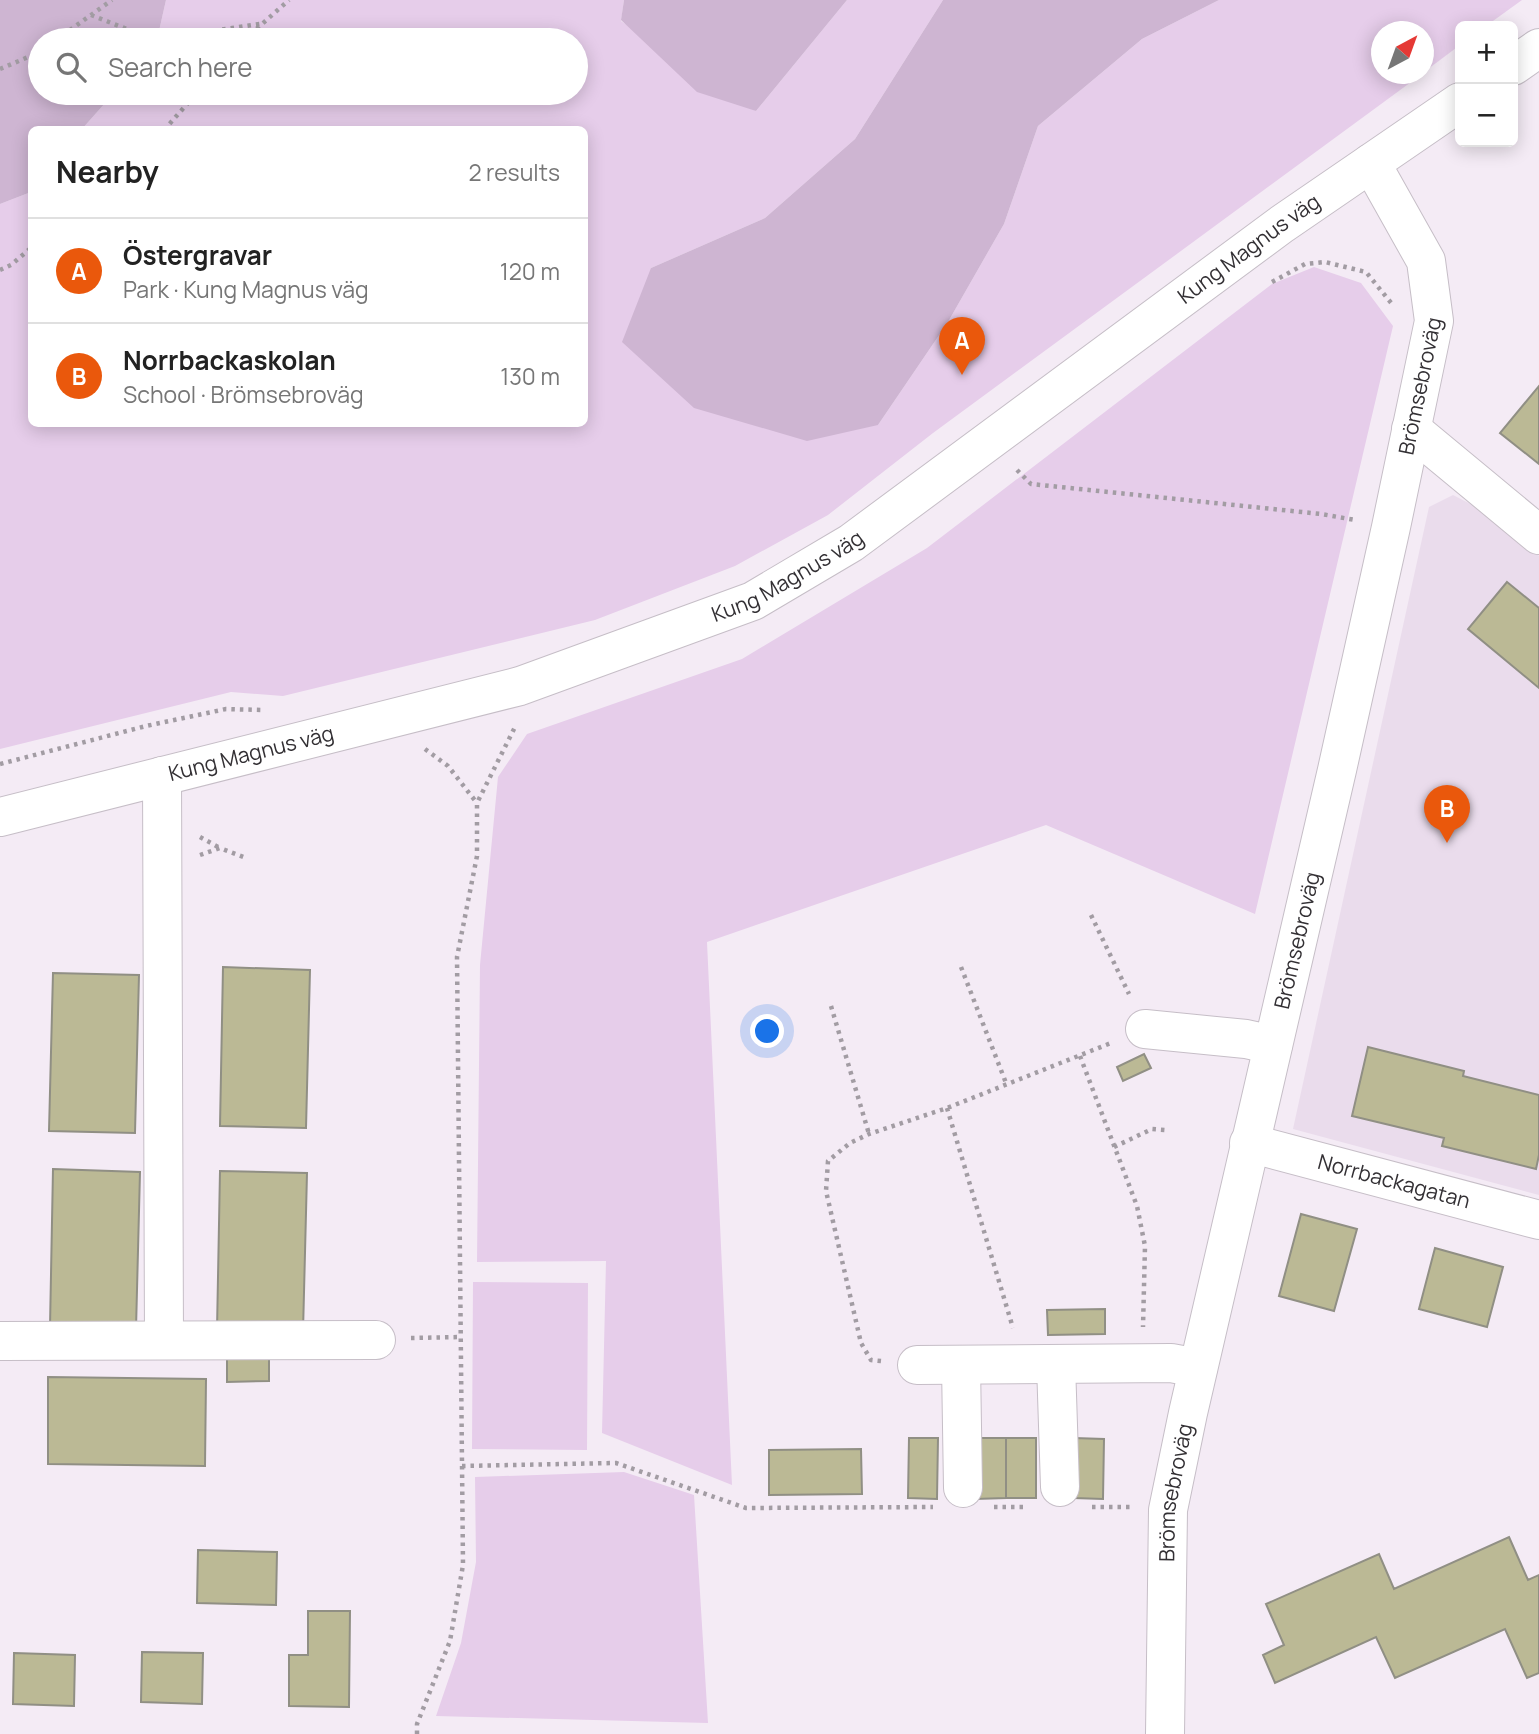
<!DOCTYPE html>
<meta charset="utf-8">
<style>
body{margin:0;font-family:Manrope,sans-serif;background:#f2f2f2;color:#222}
.controls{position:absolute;right:21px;top:21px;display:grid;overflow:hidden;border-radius:10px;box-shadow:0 4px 18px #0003}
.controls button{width:63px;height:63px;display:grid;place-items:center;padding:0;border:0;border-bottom:2px solid #e0e0e0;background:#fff;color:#222;font:35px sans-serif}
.compass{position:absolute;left:1371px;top:21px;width:63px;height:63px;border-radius:50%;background:#fff;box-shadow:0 4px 18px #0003;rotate:41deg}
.you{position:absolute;left:768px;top:1032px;width:24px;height:24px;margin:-18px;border:5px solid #fff;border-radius:50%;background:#1a73e8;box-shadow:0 0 0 10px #1a73e833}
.badge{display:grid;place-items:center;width:46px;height:46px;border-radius:50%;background:#ea580c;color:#fff;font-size:23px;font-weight:700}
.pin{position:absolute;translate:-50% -58px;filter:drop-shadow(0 2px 4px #0008)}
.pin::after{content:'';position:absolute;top:37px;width:24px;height:21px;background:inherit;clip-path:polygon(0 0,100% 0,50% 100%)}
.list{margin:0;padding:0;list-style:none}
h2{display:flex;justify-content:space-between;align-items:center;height:91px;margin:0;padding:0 28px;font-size:30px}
h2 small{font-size:23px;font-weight:400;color:#767676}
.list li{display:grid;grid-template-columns:46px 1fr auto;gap:21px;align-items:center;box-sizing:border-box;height:105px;padding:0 28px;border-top:2px solid #e0e0e0}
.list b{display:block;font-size:26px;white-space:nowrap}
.list p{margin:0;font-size:23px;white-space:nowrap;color:#767676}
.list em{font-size:23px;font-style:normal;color:#767676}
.icon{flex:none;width:38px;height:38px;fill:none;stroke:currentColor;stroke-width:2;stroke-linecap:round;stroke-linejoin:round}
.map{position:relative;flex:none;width:1539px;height:1734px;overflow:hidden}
.search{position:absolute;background:#fff;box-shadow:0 4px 18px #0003;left:28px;top:28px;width:560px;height:77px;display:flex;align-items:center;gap:18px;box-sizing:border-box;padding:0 24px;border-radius:38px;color:#767676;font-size:26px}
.panel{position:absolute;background:#fff;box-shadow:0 4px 18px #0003;left:28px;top:126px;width:560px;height:301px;border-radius:10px}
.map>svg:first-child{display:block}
.built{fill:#eadcec}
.green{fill:#e6cdea}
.forest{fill:#ceb5d2}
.building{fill:#bbb995;stroke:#908f84;stroke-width:2}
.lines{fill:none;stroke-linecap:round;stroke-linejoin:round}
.minor-casing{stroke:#c6bec7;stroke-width:40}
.path{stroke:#a29ca3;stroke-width:4.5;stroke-dasharray:3.5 5;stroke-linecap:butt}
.minor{stroke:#fff;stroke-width:38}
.labels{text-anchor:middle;stroke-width:6;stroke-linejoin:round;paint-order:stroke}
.street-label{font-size:21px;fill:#333034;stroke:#fff}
</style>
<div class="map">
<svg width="1539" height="1734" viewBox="0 0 1539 1734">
<rect width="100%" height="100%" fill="#f4ebf5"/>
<path class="built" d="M1453,495l33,17 53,44v639l-246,-66 136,-622z"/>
<path class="green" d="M166,0h458l-3,21 135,90 91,-111h96l-88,139 -90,79 -114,50 227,157 70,-103 56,-98 34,-98 104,-87 77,-39h303l-36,26h-26v19l-36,27v-40h-42v42h40l-489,359 -105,82 -93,51 -140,54 -312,76 -52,-4 -231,57v-545l31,-12 1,232h552v-294l-502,-1 32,-36h462v-53h-419z
M1314,267l47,16 32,43 -138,588 -209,-89 -339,117 25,543 -130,-52 4,-172 -129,1 3,-297 18,-188 29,-43 215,-75 185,-111 345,-264z
M473,1282l115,1 -1,167 -115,-1z
M624,1472l70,23 14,228 -272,-7 25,-73 15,-81 -1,-85z"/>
<path class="forest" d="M0,0h166l-9,40h-117v53h74l-32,36 -50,1 -1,62 -31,12z
M624,0h223l-91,111 -59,-19 -76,-72z
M943,0h276l-77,39 -104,87 -34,98 -56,98 -70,103 -71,16 -113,-33 -72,-66 29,-74 114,-50 90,-79z"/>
<path class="building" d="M1539,386v78l-39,-31z
M1507,582l32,26v80l-71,-59z
M223,967l87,3 -4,158 -86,-2z
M53,973l86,2 -4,158 -86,-2z
M1368,1047l96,24 -1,5 76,19v60l-3,14 -94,-23 2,-8 -92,-22z
M1144,1054l7,14 -28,13 -6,-14z
M53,1169l87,3 -4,157 -86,-2z
M220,1171l87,2 -4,159 -86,-2z
M1301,1214l56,15 -23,82 -55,-15z
M1435,1248l68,19 -16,60 -68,-18z
M1105,1309v25l-57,1 -1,-25z
M269,1350v31l-42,1v-31z
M48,1377l158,2 -1,87 -157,-2z
M909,1438h29l-1,61 -29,-1z
M975,1438h31v60l-31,1z
M1006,1438h30v60h-30z
M1074,1438l30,1 -1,60 -29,-1z
M861,1449l1,45 -93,1v-45z
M1509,1537l19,43 11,-5v98l-12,5 -22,-49 -110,49 -19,-41 -101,46 -12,-28 21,-10 -18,-41 113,-50 15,35z
M198,1550l79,2 -1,53 -79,-2z
M308,1611h42l-1,96 -60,-1v-51h19z
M142,1652l61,1 -1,51 -61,-2z
M14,1653l61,2 -1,51 -61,-2z"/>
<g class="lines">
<defs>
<g id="minor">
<path d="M1513,66l26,-18"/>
<path d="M1411,429l128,106"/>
<path d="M162,776l2,564"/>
<path id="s1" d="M0,817l520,-131 233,-85 98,-58 431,-319 178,-122"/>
<path d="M1145,1029l101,10 27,6"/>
<path id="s2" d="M1249,1143l290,77"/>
<path d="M0,1341l376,-1"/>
<path d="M1056,1364l4,123"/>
<path d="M917,1365l254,-2 27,5"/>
<path d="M961,1365l2,123"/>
<path id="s3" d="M1165,1734l3,-224 20,-97 149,-643 54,-243 43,-206 -8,-60 -55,-98"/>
</g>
</defs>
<use href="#minor" class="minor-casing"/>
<path class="path" d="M91,15l51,20 21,5
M56,40l56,-40
M190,40l28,-10 42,-6
M244,40l45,-40
M0,69l40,-17
M164,130l33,-37
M0,270l11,-5 21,-18
M1272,282l33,-18 20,-2 41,10 26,32
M1017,470l14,14 290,30 34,6
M425,749l23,17 29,37
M0,764l146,-38 80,-17 36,1
M200,837l20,11
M200,855l20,-7 26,10
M1091,915l38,79
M961,967l45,116
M831,1006l38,128
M1080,1056l57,150 8,40 -2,81
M947,1108l66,220
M1114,1147l38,-18 13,1
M411,1338l50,-1
M881,1361l-10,-1 -10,-17 -35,-152 2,-30 22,-18 19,-9 78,-26 164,-65
M462,1466l154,-3 130,45 187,-1
M994,1507h33
M1092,1507h40
M417,1734v-10l33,-83 13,-76 -6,-608 20,-101v-53l38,-76"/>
<use href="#minor" class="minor"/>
</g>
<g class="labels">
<g class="street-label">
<text dy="7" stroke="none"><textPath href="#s1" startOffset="1393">Kung Magnus väg</textPath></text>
<text dy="7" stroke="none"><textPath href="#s3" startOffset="1376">Brömsebroväg</textPath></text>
<text dy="7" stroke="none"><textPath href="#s1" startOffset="826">Kung Magnus väg</textPath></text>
<text dy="7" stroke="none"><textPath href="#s1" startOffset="259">Kung Magnus väg</textPath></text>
<text dy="7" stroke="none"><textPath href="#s3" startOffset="808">Brömsebroväg</textPath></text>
<text dy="7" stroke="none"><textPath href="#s2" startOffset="150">Norrbackagatan</textPath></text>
<text dy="7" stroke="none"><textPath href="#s3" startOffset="242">Brömsebroväg</textPath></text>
</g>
</g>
</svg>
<div class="controls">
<button>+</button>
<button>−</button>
</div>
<svg class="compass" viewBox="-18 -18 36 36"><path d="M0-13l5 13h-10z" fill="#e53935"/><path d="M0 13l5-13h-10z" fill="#767676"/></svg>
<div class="you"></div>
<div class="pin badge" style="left:962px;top:375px">A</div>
<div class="pin badge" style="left:1447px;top:843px">B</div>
<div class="search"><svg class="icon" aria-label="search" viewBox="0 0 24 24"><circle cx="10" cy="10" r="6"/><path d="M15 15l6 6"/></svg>Search here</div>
<section class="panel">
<h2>Nearby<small>2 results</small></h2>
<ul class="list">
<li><span class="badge">A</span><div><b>Östergravar</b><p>Park · Kung Magnus väg</p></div><em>120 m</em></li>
<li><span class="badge">B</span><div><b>Norrbackaskolan</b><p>School · Brömsebroväg</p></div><em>130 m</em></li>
</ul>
</section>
</div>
